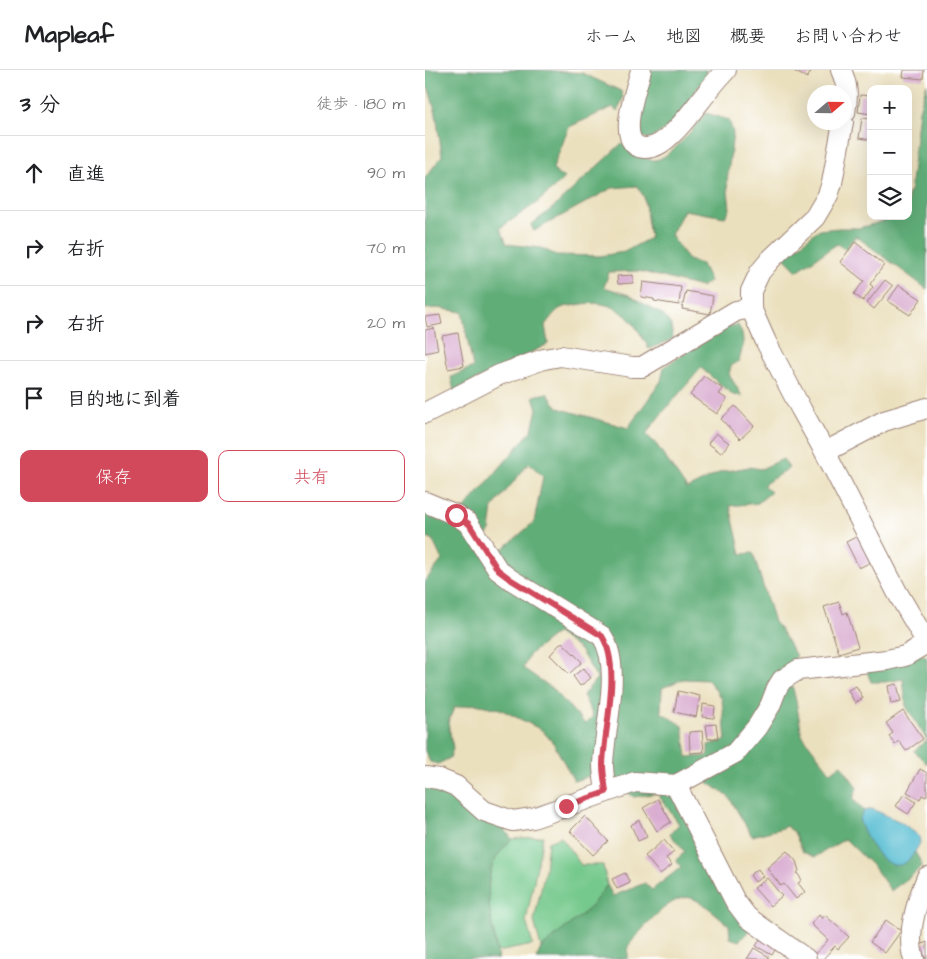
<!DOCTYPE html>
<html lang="ja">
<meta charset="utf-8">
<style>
body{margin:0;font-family:"Architects Daughter","Klee One",sans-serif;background:#f2f2f2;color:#202124}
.controls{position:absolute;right:15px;top:15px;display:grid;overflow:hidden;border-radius:10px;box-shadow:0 5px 20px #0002}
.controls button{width:45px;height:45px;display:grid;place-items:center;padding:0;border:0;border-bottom:1px solid #e0e0e0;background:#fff;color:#202124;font:25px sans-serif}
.compass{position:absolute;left:382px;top:15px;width:45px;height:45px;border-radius:50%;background:#fff;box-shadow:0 5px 20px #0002;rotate:70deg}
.stop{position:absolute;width:15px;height:15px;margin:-11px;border:4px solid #d1495b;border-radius:50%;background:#fff}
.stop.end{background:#d1495b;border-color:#fff;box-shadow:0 1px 5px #0008}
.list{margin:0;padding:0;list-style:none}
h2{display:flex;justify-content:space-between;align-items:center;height:65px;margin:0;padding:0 20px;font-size:21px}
h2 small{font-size:16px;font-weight:400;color:#757577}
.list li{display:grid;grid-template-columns:32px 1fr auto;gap:15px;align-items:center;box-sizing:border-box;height:75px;padding:0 20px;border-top:1px solid #e0e0e0}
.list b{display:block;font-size:19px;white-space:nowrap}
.list em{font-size:16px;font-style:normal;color:#757577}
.actions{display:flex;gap:10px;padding:15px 20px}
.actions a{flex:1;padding:11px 0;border:1px solid #d1495b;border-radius:10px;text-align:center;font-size:18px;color:#d1495b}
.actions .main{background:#d1495b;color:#fff}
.icon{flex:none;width:28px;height:28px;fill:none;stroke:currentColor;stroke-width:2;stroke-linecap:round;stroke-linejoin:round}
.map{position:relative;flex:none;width:502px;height:889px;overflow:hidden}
header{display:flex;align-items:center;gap:30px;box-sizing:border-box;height:70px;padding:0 25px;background:#fff;border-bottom:1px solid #e0e0e0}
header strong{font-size:24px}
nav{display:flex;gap:28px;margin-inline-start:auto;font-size:18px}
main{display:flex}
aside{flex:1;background:#fff}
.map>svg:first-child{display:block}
.green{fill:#76c98d;stroke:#60745c}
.forest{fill:#60ad78;stroke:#556652;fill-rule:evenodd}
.water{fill:#54bcd1;stroke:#4f6e7e}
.building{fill:#d7a7ce}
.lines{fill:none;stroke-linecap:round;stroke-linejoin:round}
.minor-casing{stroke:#9a8074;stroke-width:22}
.minor{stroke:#fff;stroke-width:20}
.route{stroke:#d1495b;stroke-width:6}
</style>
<header>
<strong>Mapleaf</strong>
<nav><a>ホーム</a><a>地図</a><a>概要</a><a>お問い合わせ</a></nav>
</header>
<main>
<aside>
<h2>3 分<small>徒歩 · 180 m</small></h2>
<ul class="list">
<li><svg class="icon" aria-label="ahead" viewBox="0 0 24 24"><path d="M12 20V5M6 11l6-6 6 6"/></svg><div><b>直進</b></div><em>90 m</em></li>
<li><svg class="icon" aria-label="right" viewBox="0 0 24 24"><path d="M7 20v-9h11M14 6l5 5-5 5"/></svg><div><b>右折</b></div><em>70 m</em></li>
<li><svg class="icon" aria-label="right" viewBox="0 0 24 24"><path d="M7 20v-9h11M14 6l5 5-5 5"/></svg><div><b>右折</b></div><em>20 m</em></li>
<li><svg class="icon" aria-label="arrive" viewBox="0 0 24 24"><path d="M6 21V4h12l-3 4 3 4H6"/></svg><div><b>目的地に到着</b></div></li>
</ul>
<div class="actions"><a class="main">保存</a><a>共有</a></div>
</aside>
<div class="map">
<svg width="502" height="889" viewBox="0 0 502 889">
<rect width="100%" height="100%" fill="#fff"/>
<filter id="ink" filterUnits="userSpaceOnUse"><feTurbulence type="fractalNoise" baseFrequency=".02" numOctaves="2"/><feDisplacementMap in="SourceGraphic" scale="10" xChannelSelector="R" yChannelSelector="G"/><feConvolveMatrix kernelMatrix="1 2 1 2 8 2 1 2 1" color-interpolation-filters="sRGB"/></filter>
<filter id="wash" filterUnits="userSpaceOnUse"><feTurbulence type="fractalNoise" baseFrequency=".0096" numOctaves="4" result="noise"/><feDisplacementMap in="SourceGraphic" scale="20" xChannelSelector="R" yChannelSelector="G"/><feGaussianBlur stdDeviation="1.12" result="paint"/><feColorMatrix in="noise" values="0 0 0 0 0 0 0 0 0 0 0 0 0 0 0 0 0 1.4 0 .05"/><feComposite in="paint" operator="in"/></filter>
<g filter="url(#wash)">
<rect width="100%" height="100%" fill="#ebe0be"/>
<path class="green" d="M118,766l-17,85 7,24 -36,7c-4,-25 -15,-64 -4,-88 4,-9 12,-18 19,-25z
M136,767l20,28h22l4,20 -18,24 -48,39 -7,-27 11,-51 3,-28z"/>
<path class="forest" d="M0,0h116l41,3 39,18 2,7 -6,14 -4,-5 -44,20 -16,41 5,7 7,3 -27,24 -38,26 7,16 34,4 15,7 44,1 24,-4 26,-14 -6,-41 -7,-11 -25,2 -78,43 -3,-6 24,-19 67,-63c7,7 19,16 31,17 16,1 43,-35 53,-47l23,7 4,13 -6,49 3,27 -5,8 -41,-7 -13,25 17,25 14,4 8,17 -9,6 -62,-16 -30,1 -5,15 25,8 34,20 8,10 2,14 -24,10c-17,-32 -33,-52 -73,-44 -4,1 -11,1 -15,3 -6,3 -12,12 -16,17l3,19 -94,47 -3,-14 22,-10 -11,-55 -25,-4 -12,1v-131l17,-22 -6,-42 -7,-25 -4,-2z
M227,0h56c-14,27 -31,54 -58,69l-7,-2c-10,-23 2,-45 9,-67z
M502,14v205l-71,-53 -11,13 -8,-5 -40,27 -13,-13 34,-28 21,-2h20l26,-7v-5h23v-23l2,-1 9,-82z
M313,255c8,14 5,21 1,36l-8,5 -2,8 13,22 -9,-1 -32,-27 -43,50 -12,16 10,10 31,45 34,-17 28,-5 12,2 22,-10 6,9 -26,17 8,7 -13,11 -28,3 11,48 12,-1 21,69 6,7 16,27 -8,13 8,32 6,34 28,37 11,-7 16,22 -4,12 11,12 -4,8 44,45 11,-12 7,12c-5,10 -22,19 -31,27l-17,-24 -29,-28 -30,18 -12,-5 -9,-20 -8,-6 -7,3 -27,7 -23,-39 -23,-16 -8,-12 -27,11 79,150 -11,11 -9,-3 -1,-13c-11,-9 -22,-20 -35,-26 -21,-10 -54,33 -66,47v13h-92l5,-11 48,-39 18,-24 6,11 32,-13 7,7 29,-23 -5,-7 9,-8 -15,-18 9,-10 -22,-31 -23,4 -21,-15 -2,-13 -37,12 -20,-37 -12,-14 -42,-21 -25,-5 -21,4 -6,14 5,26 -3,10 -12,6 -8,-2 -5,-11v-170l17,-21 -10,-21 -7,-3v-30l30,14 77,-90 5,-21 -4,-13 14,-3 11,15 70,20 33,-47 3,-14 61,-40zM104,393l14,13 -9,46 -46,40 -11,-16 13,-15 3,-24zM132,563l23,17 17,28 -14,17 10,21 -8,8 -32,-35 -30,-21 7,-14zM258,609l25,1 14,19 4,41 -18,5v11l-21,1 -4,-31 -22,-14 1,-24z
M495,584l6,3 1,2v105l-13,-13 13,-11 -21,-34 -3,-27 -18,3h-14l-5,-13z
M0,716l9,1 15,7 53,33 10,12c-7,7 -15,16 -19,25 -11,23 1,70 5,95h-73z"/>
<path class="water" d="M447,739l29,13 18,14 1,7c-4,7 -10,18 -17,21 -20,9 -40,-30 -44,-45l5,-8z"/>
<g id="blocks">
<path class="building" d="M367,0h20l-5,8z
M479,0h20l-1,9 -20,-2z
M435,25l11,1v18l-13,-2z
M437,48l9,1v21l-12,-2z
M430,172l29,23 -14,19 3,3 -10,14 -9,-7 10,-13 -24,-19z
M208,205v8l-15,1 -1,-8z
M460,210l8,6 -19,23 -7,-6z
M218,212l38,5 -2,18 -25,-4v-2l-13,-2z
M474,215l22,14 -11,16 -22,-14z
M261,221l27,5 -3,18 -28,-5z
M15,245l2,9 -15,3 -2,-10z
M9,258l4,22 -13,3v-23z
M33,263l6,33 -16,3 -6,-33z
M279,306l19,13 -4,5 8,5 -10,15 -27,-19z
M310,336l19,20 -14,13 -19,-20z
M291,363l13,10 -8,10 -13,-10z
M435,465l13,26 -14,7 -13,-26z
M414,532l4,12 4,-2 11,35 -19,6 -15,-46z
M137,572l20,20 -13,12 -19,-19z
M159,598l7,10 -11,8 -7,-10z
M472,614l4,18 -10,2 -3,-18z
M431,616l7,12 -8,5 -7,-13z
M253,621l22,5 -4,21 -22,-5z
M278,634l12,2 -1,12 -12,-1z
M478,641l20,28 -17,12 -7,-10 -4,3 -6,-8 4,-3 -7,-10z
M291,654l2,14 -10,1 -2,-14z
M277,661l2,21 -14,1 -1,-21z
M495,699l7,4v22l-1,2 -4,-2 -2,4 -13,-7z
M479,724l12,8 -8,12 -12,-8z
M233,729l13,23 -14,9 -14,-23z
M160,746l23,25 -15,14 -23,-24z
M214,750l8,17 -9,4 -7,-16z
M239,770l10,12 -8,6 6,7 -12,9 -15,-18z
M362,781l9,10 3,10 -2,2 5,7 -4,3 7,9 -9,7 -12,-15 -3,2 -14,-18z
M333,799l5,7 -8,6 -5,-7z
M200,803l5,10 -13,6 -5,-10z
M342,808l15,18 -12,10 -16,-18z
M394,845l3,4 3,-4 24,22 -11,12 -3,-3 -12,13h-8l-2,-3 15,-16 -17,-16z
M461,850l15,11 -16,22 -15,-11z
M338,864l16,9 -7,12 -16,-9z
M502,872v17h-1l-6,-14z
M329,878l15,9 -1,2h-21z"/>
</g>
</g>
<g filter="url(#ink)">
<use href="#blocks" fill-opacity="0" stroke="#9a8074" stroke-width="1"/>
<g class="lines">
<defs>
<path id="minor" d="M216,0c-4,17 -27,76 3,78 12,1 22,-8 30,-16 18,-18 33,-42 52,-62
M416,0c7,16 7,27 4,43
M418,52l-11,61 -4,12 -13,22 -44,42 -11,13 -9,19v17l15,34 35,67 24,43 72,140 30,51
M0,343l74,-38 45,-16 17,-3 71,11h10l94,-56 15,-3
M400,382l59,-31 43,-13
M0,432l31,13 12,8 30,47 12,9 92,57c21,32 2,92 1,129 0,9 2,18 3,27
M0,707l14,2 17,7 28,25 29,10 20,-3 102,-36 41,3 59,-32 22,-26 13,-21 7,-18 5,-8 16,-10 89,-10 18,-4 22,-13
M251,715l59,116 12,16 59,42
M489,889c-9,-24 4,-60 13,-82"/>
</defs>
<use href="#minor" class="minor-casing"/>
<use href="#minor" class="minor"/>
</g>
</g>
<g class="lines" filter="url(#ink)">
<path class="route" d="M31,445l13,9 29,46 12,9 92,57c20,32 2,92 1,129 0,9 2,18 3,27l-40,14"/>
</g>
</svg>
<div class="controls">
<button>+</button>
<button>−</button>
<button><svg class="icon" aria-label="layers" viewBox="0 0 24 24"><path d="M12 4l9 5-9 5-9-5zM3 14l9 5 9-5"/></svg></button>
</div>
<svg class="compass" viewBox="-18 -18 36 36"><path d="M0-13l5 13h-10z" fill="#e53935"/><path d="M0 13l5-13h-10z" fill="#757577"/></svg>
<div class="stop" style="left:31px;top:445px"></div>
<div class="stop end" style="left:141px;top:736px"></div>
</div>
</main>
